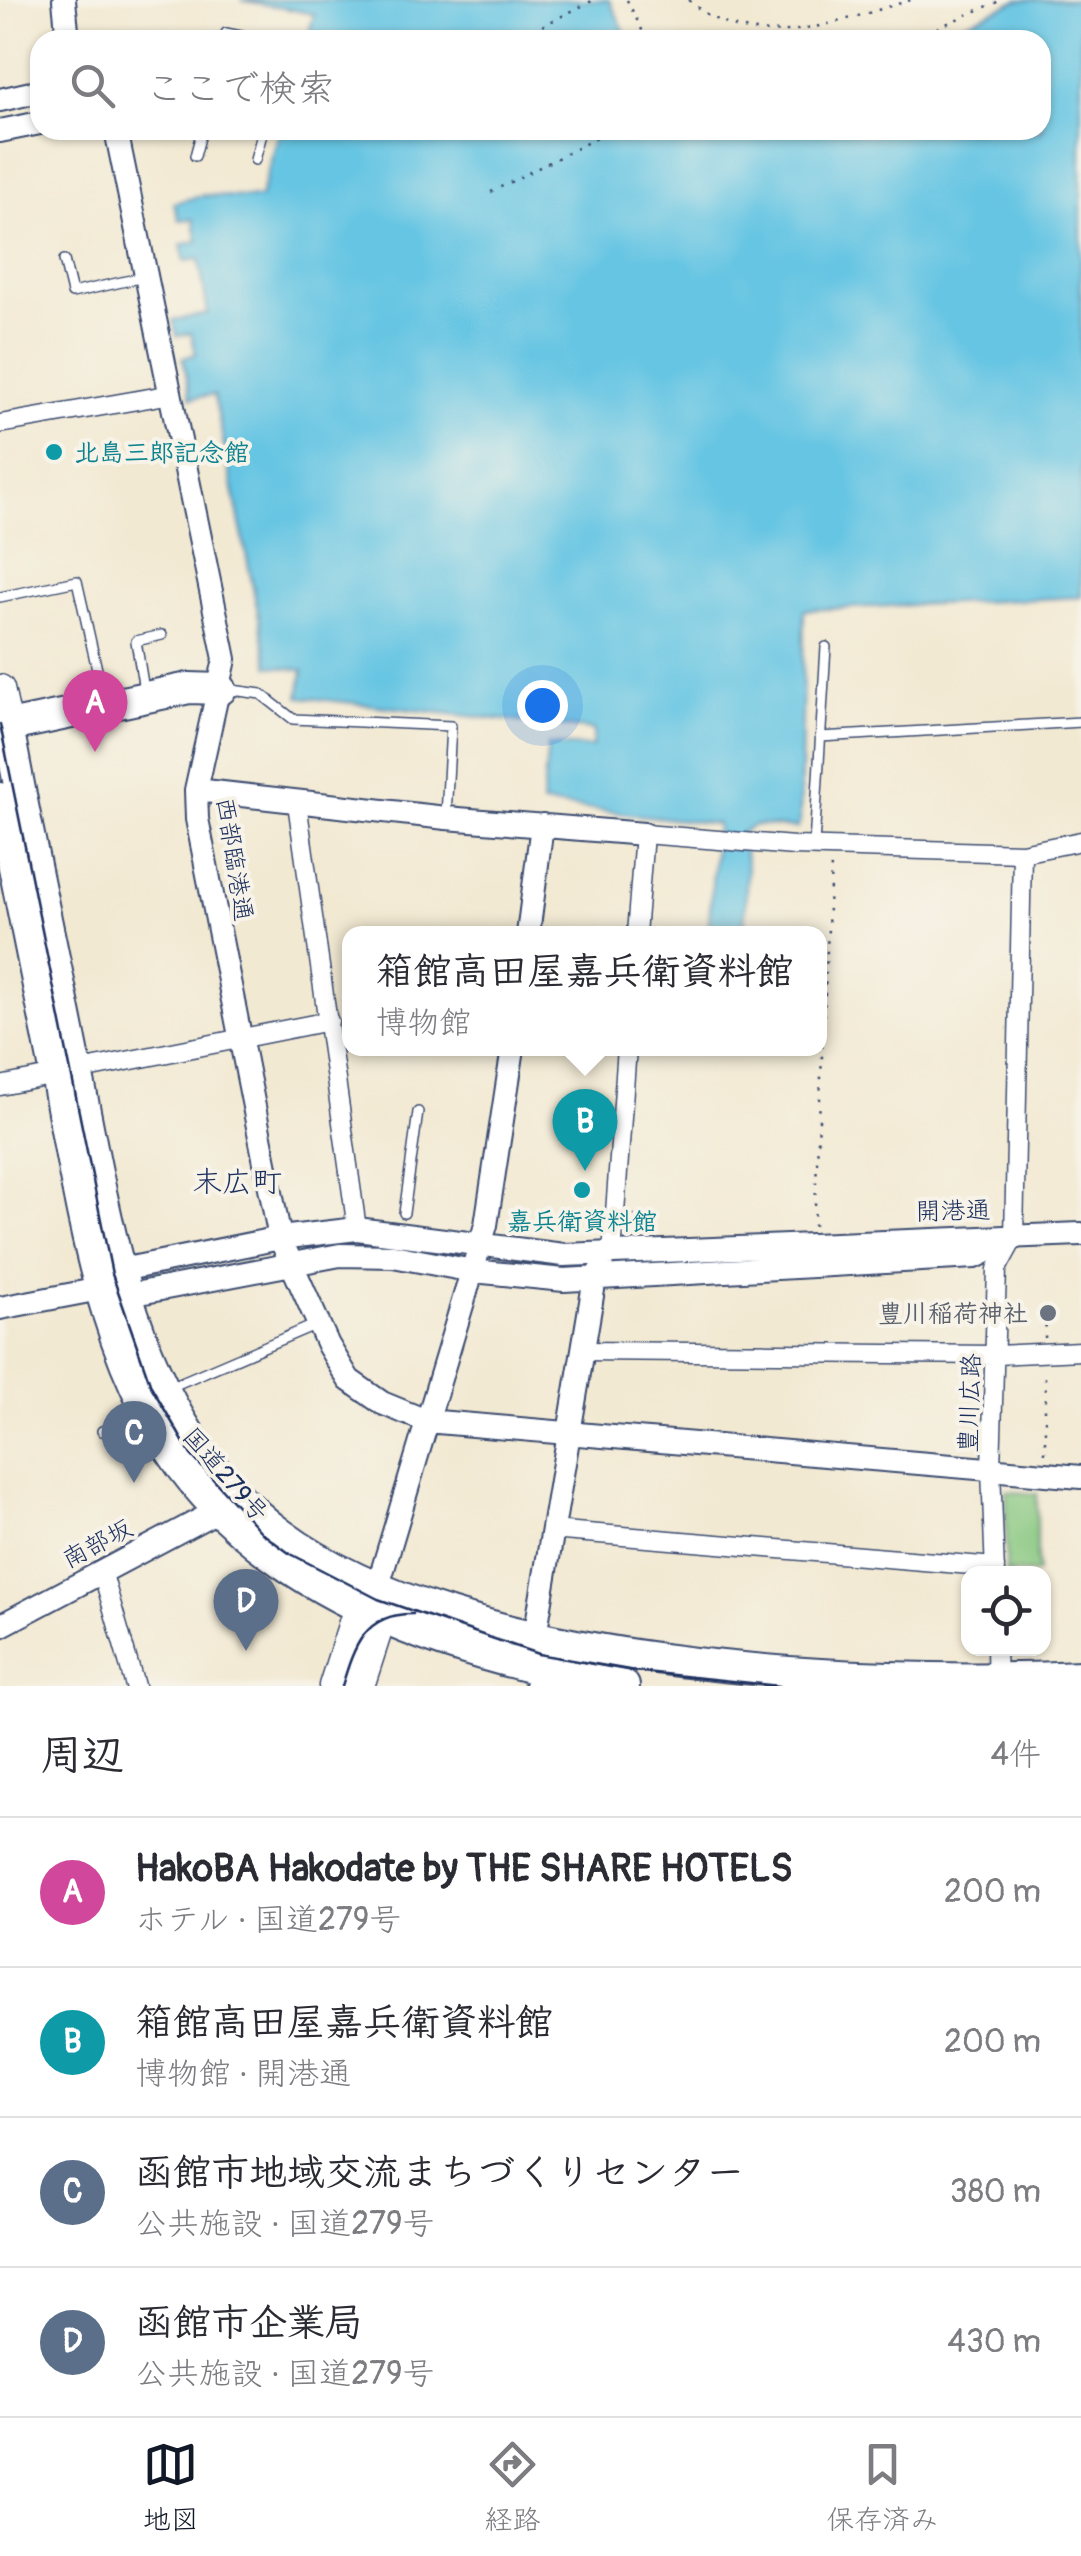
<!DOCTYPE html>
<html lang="ja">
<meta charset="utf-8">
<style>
body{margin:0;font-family:Pangolin,"Klee One",sans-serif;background:#f7f7f7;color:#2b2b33}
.controls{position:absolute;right:30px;bottom:30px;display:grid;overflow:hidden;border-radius:20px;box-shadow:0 2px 8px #0004}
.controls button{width:90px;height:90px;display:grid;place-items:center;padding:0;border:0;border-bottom:2px solid #e1e1e2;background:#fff;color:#2b2b33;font:50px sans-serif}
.you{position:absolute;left:542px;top:705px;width:35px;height:35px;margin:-25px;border:8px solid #fff;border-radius:50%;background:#1a73e8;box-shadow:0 0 0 15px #1a73e833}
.badge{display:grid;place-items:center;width:65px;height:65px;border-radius:50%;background:#111827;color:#fff;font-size:32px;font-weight:700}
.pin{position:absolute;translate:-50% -82px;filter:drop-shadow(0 2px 5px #0008)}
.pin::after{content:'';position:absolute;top:52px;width:35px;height:30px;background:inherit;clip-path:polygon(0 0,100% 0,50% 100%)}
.popup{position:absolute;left:342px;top:926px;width:485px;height:130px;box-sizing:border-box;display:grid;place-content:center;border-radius:20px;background:#fff;filter:drop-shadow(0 2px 8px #0005);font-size:32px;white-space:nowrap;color:#7c7c81}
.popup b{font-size:38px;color:#2b2b33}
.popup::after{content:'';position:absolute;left:50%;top:100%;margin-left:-20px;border:20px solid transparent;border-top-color:#fff}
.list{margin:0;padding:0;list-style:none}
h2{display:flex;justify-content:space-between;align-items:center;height:130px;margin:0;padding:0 40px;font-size:42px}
h2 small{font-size:32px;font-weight:400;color:#7c7c81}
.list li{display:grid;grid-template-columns:65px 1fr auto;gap:30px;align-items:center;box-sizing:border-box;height:150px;padding:0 40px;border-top:2px solid #e1e1e2}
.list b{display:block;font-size:38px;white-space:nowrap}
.list p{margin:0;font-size:32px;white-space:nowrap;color:#7c7c81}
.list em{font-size:32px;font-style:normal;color:#7c7c81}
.icon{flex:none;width:55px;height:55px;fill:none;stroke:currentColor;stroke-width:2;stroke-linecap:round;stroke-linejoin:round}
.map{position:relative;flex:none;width:1081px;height:1686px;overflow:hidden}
.search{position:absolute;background:#fff;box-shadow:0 2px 8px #0004;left:30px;right:30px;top:30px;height:110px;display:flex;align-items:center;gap:25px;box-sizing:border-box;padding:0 35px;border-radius:30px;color:#7c7c81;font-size:38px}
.sheet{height:730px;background:#fff}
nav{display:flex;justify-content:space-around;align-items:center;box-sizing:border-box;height:140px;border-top:2px solid #e1e1e2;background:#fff;font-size:28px;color:#7c7c81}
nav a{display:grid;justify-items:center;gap:5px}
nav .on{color:#111827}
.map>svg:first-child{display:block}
.green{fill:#85c67e;stroke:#507a6e;stroke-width:2.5}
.water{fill:#65c5e3;stroke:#407aa0;stroke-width:2.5}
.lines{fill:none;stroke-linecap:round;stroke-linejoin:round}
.service-casing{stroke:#3b4b6f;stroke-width:12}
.minor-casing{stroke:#3b4b6f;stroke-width:21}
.tertiary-casing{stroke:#3b4b6f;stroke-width:26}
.secondary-casing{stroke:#3b4b6f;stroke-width:31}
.trunk-casing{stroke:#3b4b6f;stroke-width:34}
.path{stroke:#3b4b6f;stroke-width:2.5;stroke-dasharray:2.5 8;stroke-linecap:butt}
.service{stroke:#fff;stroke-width:9}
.minor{stroke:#fff;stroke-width:18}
.tertiary{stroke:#fff;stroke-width:22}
.secondary{stroke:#fff;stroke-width:28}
.trunk{stroke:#fff;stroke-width:30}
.tram{stroke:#1b2f5e;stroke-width:2.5}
.culture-dot{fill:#0f9aa8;stroke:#f7f3e8;stroke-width:4}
.worship-dot{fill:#6b7280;stroke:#f7f3e8;stroke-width:4}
.labels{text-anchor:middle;stroke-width:8;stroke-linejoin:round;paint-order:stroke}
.culture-label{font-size:25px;font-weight:bold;fill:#0d838f;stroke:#f7f3e8;text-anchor:start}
.street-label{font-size:25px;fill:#1b2f5e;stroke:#f7f3e8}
.worship-label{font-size:25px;font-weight:bold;fill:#5b616d;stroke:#f7f3e8;text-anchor:end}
.quarter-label{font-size:30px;fill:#1b2f5e;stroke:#f7f3e8}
</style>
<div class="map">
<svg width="1081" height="1686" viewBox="0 0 1081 1686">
<rect width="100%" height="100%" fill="#f7f3e8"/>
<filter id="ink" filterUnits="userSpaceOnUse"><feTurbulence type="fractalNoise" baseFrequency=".01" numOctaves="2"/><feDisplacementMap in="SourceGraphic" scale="20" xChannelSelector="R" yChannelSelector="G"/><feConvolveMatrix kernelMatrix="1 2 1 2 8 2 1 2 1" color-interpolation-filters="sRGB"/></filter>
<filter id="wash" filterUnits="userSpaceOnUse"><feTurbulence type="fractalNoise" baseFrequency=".0048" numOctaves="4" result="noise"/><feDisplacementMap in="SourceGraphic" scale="40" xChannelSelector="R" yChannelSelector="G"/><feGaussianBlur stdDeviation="2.25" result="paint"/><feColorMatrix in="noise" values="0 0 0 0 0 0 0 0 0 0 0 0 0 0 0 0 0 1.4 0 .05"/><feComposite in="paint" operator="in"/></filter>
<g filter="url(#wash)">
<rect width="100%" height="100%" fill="#f2e9d2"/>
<path class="green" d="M1006,1491l31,3v79h-31z"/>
<path class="water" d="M241,0h368l20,40h-322l7,-26z
M1019,0h62v597l-277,13 -4,212 -3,6 -42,-3 -13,7 5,36 -3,65h-36l9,-109 -175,-20 6,-59 44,2 2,-17 -295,-33 4,-27 -34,-4 -55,-271 -23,3 -8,-40 13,-4 -5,-21 -14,3 -4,-16 35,-6 -9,-55 -14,2 -4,-16 17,-4 -5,-22 -14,1 -5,-17 30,-8 56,3 20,-68h394l7,13 32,-13h328v-90h-116z"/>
</g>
<g filter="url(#ink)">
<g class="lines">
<defs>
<path id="service" d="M225,40l1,-7 35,7
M195,156l7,-26
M255,160l8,-30
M64,260l8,33 72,-16
M0,597l77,-16 24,106
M225,689l36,5 32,25 158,7 -5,90
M144,690l-8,-49 26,-6
M820,737l261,-15
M814,845l12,-198
M404,1213l14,-101
M177,1384l140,-60
M116,1426v-5l26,-10
M102,1431l42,-13"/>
<path id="minor" d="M0,424l172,-30
M297,803l60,426
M636,934l8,-100 150,12 228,7 59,-12
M0,1086l329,-65
M612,1254l15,-206
M583,1351l413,4 85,-4
M551,1530l444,37
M102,1571l33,115
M995,1574l-4,-105 6,-200 17,-31 8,-385
M996,1648l1,38"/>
<path id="tertiary" d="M64,0l4,40
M0,100l40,-9
M116,130l109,529 -29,131 1,29 83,419 48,107 21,35 33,23 44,18 655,56
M0,131l40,-8
M196,790l250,28 198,16
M528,934l14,-109
M109,1279l12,-9 159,-32 77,-9 207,26 517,-21
M0,1308l100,-19 29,6 211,-40 53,1 80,15 91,9 411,-23 39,-19
M377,1589l109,-364 27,-177
M0,1626l219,-116
M536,1686l4,-15 -4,-41 59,-352 7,-10"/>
<path id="secondary" d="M0,689l8,37
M333,1686l25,-79 14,-13
M360,1686l22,-68 -4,-23"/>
<path id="trunk" d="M8,726c20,112 45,223 67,335 25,121 42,250 105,358 25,43 61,86 101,115 181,135 580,152 800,142
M0,728l189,-40 32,1
M0,798c19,94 38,188 57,282 26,137 46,293 138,404 102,123 277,177 429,202"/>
</defs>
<use href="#service" class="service-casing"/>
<use href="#minor" class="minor-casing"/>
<use href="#tertiary" class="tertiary-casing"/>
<use href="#secondary" class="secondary-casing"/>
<use href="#trunk" class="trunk-casing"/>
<path class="path" d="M627,0l20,40
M689,0c62,60 151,20 222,0
M514,40l80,-40
M908,40l94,-40
M694,130h3
M491,192l121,-62
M633,1214l3,7h11l1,10
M814,1226l17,-362
M1045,1338l1,-19
M1045,1453v-82"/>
<use href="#service" class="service"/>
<use href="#minor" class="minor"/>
<use href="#tertiary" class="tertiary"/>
<use href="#secondary" class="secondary"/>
<use href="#trunk" class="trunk"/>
<path class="tram" d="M0,724l112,550 39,112 40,69 71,78 27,20 89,46 160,55 97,17 144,15
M342,1686c12,-40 23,-73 71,-72"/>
</g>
</g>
<g class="culture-dot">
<circle cx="54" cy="452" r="10"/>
<circle cx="582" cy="1190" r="10"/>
</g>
<circle class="worship-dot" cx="1048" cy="1313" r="10"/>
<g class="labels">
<g class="culture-label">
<text x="74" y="461">北島三郎記念館</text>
<text x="582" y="1230" text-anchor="middle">嘉兵衛資料館</text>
</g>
<g class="street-label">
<text transform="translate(235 859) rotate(81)" y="9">西部臨港通</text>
<text transform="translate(953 1210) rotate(-1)" y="9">開港通</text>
<text transform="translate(969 1403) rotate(-88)" y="9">豊川広路</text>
<text transform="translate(226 1474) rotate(49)" y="9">国道279号</text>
<text transform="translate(97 1543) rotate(-28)" y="9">南部坂</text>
</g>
<g class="worship-label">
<text x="1028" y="1322">豊川稲荷神社</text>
</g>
<g class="quarter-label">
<text x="237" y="1192">末広町</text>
</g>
</g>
</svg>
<div class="controls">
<button><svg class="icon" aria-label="locate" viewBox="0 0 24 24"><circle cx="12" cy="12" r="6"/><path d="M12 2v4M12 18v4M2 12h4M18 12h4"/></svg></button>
</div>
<div class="you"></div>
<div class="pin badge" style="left:95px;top:752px;background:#d1479c">A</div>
<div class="pin badge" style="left:585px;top:1171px;background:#0f9aa8">B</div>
<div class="popup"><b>箱館高田屋嘉兵衛資料館</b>博物館</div>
<div class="pin badge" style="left:134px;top:1483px;background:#5c6f8a">C</div>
<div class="pin badge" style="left:246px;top:1651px;background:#5c6f8a">D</div>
<div class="search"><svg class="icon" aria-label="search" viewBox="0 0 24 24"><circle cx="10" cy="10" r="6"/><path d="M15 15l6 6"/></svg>ここで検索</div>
</div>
<section class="sheet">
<h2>周辺<small>4件</small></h2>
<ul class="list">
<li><span class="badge" style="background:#d1479c">A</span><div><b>HakoBA Hakodate by THE SHARE HOTELS</b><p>ホテル · 国道279号</p></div><em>200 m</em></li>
<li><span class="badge" style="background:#0f9aa8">B</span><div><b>箱館高田屋嘉兵衛資料館</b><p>博物館 · 開港通</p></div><em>200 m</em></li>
<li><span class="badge" style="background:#5c6f8a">C</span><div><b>函館市地域交流まちづくりセンター</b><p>公共施設 · 国道279号</p></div><em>380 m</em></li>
<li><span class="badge" style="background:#5c6f8a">D</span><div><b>函館市企業局</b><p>公共施設 · 国道279号</p></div><em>430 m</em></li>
</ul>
</section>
<nav>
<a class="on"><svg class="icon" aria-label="map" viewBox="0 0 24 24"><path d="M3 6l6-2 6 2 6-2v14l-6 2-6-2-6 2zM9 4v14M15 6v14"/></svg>地図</a>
<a><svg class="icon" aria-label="directions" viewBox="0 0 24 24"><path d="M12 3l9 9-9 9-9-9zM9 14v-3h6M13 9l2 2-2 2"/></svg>経路</a>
<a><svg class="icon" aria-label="saved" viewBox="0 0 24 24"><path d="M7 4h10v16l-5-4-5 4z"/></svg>保存済み</a>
</nav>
